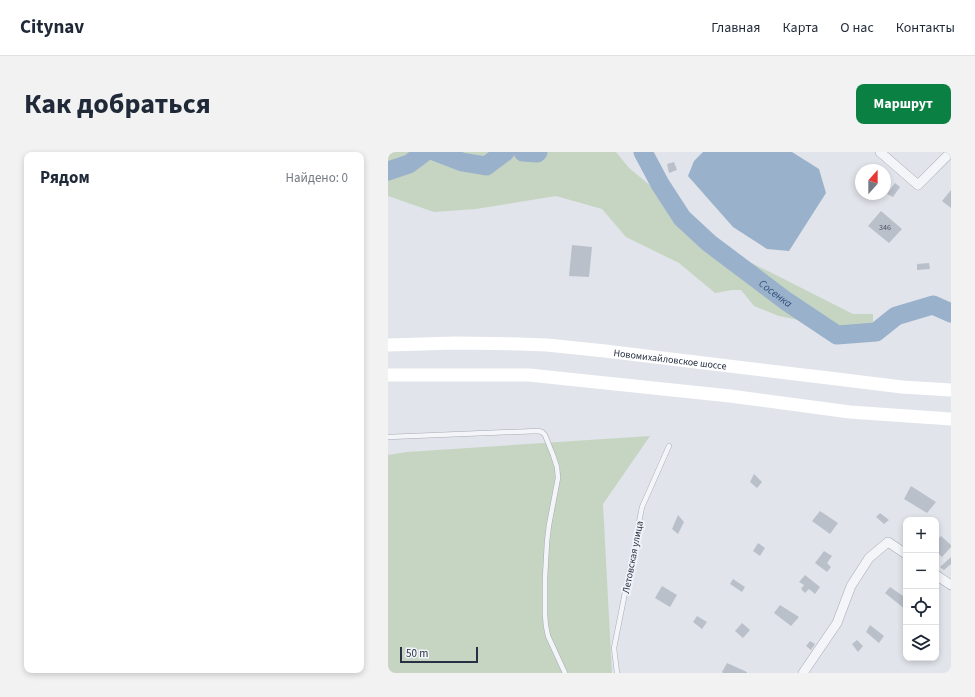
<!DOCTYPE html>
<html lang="ru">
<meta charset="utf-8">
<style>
body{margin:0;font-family:"Source Sans 3",sans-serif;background:#f2f2f3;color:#1f2937}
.controls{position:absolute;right:12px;bottom:12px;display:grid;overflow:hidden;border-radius:8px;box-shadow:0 2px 6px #0003}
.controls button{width:36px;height:36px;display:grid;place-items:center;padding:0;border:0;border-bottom:1px solid #e0e1e3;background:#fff;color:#1f2937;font:20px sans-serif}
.compass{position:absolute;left:467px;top:12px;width:36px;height:36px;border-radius:50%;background:#fff;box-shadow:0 2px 6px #0003;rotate:21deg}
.scale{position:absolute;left:12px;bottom:10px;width:78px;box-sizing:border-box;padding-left:4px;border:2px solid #283143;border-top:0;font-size:11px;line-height:14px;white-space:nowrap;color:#283143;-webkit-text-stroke:3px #f0f3f7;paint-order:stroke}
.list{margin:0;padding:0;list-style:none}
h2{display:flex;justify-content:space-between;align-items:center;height:52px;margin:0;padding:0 16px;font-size:17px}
h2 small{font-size:13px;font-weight:400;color:#747a83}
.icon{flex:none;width:22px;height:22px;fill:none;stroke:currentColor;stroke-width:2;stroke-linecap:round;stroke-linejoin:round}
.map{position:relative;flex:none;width:563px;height:521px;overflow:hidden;border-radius:8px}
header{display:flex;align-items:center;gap:24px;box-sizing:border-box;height:56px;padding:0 20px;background:#fff;border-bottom:1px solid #e0e1e3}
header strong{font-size:19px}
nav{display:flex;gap:22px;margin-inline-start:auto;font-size:14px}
.intro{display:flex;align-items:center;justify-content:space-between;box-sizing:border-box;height:96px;padding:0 24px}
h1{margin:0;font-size:28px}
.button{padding:10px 18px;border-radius:8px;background:#0b8043;color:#fff;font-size:14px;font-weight:700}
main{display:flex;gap:24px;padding:0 24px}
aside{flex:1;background:#fff;border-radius:8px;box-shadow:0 2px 6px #0003}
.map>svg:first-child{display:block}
.green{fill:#c6d5c1}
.water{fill:#9ab1cc}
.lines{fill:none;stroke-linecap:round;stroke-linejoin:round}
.river{stroke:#9ab1cc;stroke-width:19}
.building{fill:#bac0ca}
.lane-casing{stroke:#a6abb5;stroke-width:5.5}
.street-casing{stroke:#a6abb5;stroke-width:10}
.lane{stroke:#f4f5f8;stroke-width:4.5}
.street{stroke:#f4f5f8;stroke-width:9}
.secondary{stroke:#fff;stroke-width:13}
.labels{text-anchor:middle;stroke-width:4;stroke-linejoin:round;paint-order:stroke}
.number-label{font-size:8px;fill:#4c5565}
.street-label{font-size:10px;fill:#283143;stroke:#f0f3f7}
.water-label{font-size:11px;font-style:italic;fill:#304f79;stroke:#f0f3f7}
</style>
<header>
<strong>Citynav</strong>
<nav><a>Главная</a><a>Карта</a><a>О нас</a><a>Контакты</a></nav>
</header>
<div class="intro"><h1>Как добраться</h1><a class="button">Маршрут</a></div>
<main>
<aside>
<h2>Рядом<small>Найдено: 0</small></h2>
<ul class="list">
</ul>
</aside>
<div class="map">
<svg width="563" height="521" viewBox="0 0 563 521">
<rect width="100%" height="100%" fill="#e1e4ea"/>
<path class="green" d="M0,0h228l13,16 103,85 121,61h20v9l-10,8 -35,-5 -49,-10 -25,-10 -13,-16h-9l-17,3 -36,-30 -53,-26 -24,-28 -46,-13 -80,13 -42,3 -46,-16z
M262,284l-47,68 9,169h-224v-218l19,-3z"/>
<path class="water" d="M315,0h89l27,17 7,24 -37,58 -22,-2 -34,-22 -45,-51 6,-15z"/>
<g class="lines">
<g class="river">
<path d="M48,0l26,10 24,4 19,-14"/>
<path d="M135,0l14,1 1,-1"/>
<path id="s1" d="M255,0l17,32 22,34 27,25 77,58 51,34 39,-3 20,-16 37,-11 18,8"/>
<path d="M0,19l21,-7 16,-12"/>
</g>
</g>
<path class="building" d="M286,10l3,8 -8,3 -2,-9z
M507,31l5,4 -7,10 -6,-3z
M563,38v18l-9,-7z
M493,59l21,18 -13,14 -21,-17z
M184,93l20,2 -3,30 -20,-1z
M541,111l1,6 -13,1v-6z
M366,322l8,8 -5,6 -7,-6z
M523,334l25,16 -9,11 -23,-14z
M432,359l18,12 -8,11 -18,-13z
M492,361l9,7 -5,4 -8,-7z
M290,363l6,7 -6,12 -6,-5z
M553,384l10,9v2l-9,10 -6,-6v-10z
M370,391l7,5 -5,8 -7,-5z
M436,399l8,5 -5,7 4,4 -4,5 -12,-9z
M563,405v7l-7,6 -4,-3z
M417,423l15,12 -5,7 -6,-5 -4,4 -4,-4 3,-4 -5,-3z
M345,427l12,8 -3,5 -12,-8z
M274,434l15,9 -7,12 -15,-9z
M502,435l16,11v12l-21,-17z
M392,453l19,12 -8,9 -17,-13z
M309,464l10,6 -5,7 -9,-7z
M354,471l8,7 -7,8 -8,-7z
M482,473l14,11 -5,7 -13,-11z
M469,488l6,6 -5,6 -6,-8z
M422,489l5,3 -4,6 -5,-4z
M339,511l20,9v1h-24l-1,-1z"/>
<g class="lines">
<defs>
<path id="lane" d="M0,285l150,-6 4,1 3,3 8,20 4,12 1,11 -9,47 -2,17 -2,36v37l1,11 2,10 17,37
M229,521l-3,-25 28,-141 27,-61"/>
<path id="street" d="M492,0l38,33 33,-33
M548,423l15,10
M415,521l34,-50 14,-37 18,-28 19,-16 18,12"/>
</defs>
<use href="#lane" class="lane-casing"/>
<use href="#street" class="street-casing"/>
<use href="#lane" class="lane"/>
<use href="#street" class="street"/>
<g class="secondary">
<path id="s2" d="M0,193l68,-2 63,1 28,1 58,6 232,28 65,8 49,3"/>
<path d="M0,223h141l201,21 120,16 101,7"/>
</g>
</g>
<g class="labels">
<g class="number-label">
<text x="497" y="78">346</text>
</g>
<g class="street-label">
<text dy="4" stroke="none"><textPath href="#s2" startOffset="283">Новомихайловское шоссе</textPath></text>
<text transform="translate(244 405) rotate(-79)" y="4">Летовская улица</text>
</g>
<g class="water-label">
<text dy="4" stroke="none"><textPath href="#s1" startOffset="197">Сосенка</textPath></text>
</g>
</g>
</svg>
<div class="controls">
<button>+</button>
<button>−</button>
<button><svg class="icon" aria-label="locate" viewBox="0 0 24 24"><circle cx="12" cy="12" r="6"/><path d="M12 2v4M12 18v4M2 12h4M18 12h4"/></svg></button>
<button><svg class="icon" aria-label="layers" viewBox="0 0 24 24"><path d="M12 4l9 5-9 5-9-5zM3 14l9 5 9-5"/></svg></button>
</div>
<svg class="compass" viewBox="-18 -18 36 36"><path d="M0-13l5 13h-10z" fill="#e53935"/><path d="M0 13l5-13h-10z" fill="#747a83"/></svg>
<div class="scale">50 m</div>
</div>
</main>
